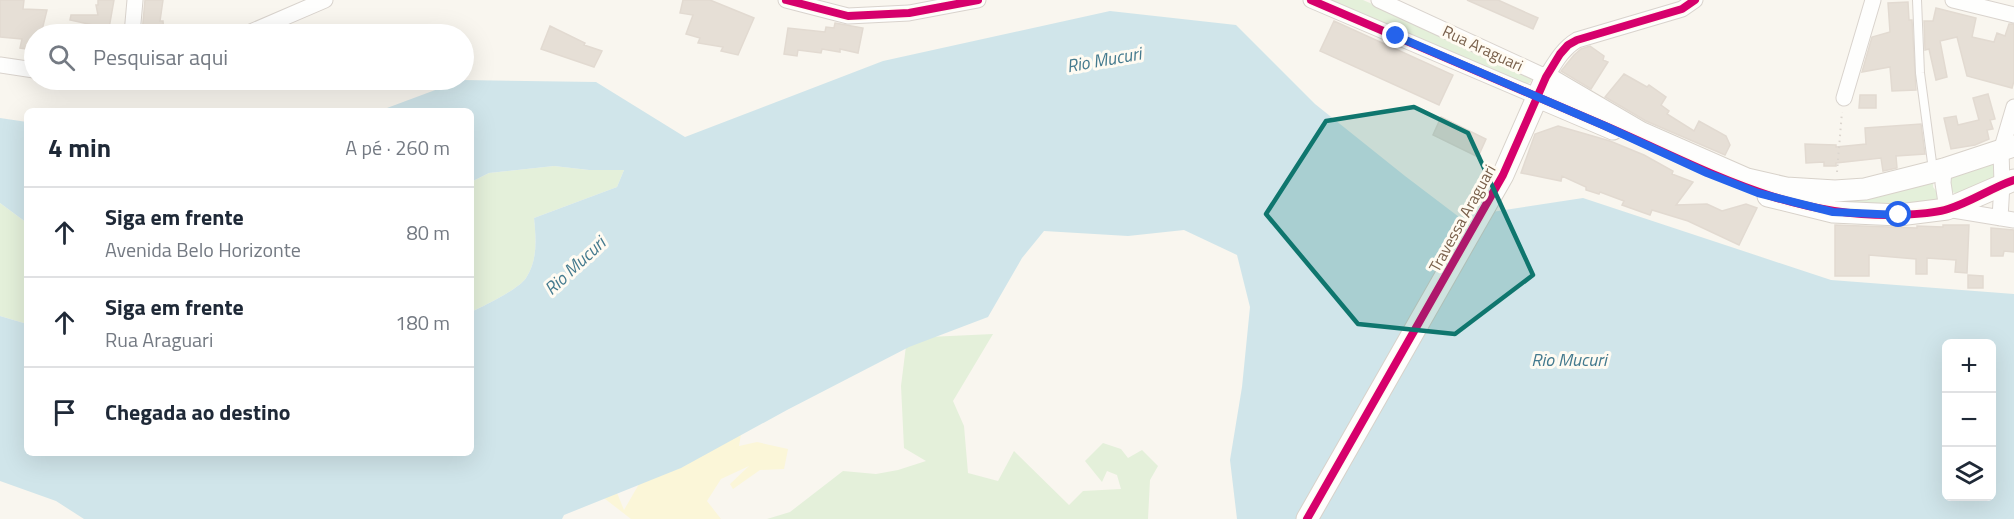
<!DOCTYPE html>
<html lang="pt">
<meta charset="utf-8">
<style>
body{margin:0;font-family:"Titillium Web",sans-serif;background:#f6f6f7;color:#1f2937}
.controls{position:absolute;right:18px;bottom:18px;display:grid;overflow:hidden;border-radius:9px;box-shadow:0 6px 24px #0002}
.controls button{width:54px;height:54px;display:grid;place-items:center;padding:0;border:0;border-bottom:2px solid #e0e1e3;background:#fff;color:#1f2937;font:30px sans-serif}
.stop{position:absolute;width:18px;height:18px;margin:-14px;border:4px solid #2563eb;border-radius:50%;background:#fff}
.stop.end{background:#2563eb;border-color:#fff;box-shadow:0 2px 6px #0008}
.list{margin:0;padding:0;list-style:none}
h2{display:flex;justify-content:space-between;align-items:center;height:78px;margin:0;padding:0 24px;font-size:26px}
h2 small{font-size:20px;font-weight:400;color:#747a83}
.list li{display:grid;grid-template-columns:39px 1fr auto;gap:18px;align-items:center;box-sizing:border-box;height:90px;padding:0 24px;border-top:2px solid #e0e1e3}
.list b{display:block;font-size:22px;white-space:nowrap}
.list p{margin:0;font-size:20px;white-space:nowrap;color:#747a83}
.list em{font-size:20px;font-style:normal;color:#747a83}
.icon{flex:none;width:33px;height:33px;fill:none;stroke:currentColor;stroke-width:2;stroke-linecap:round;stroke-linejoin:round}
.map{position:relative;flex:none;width:2014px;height:519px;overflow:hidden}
.search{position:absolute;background:#fff;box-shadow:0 6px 24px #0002;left:24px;top:24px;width:450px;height:66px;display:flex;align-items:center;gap:15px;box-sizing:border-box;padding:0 21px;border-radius:33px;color:#747a83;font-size:22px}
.panel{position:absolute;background:#fff;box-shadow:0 6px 24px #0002;left:24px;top:108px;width:450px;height:348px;border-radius:9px}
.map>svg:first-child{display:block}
.green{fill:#e4f0da}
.sand{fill:#fbf6d8}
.water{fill:#d0e5ea;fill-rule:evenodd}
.building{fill:#e6dfd6;stroke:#e2dad1;stroke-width:1.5}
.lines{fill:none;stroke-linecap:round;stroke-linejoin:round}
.lane-casing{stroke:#d9d3cd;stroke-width:10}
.street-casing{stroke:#d9d3cd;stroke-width:17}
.secondary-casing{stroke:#d8d2ca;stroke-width:23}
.path{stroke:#dcd6cf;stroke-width:2;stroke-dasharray:1.5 4.5;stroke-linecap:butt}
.lane{stroke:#fefefd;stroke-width:8}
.street{stroke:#fefefd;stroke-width:15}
.secondary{stroke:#fefefd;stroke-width:21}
.cycleway-casing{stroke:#fffbf2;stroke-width:11}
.cycleway{stroke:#d6006c;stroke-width:8}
.route{stroke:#2563eb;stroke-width:8}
.marked{fill:#0f766e;fill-opacity:0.2;stroke:#0f766e;stroke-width:4.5;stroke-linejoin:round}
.labels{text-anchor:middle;stroke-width:6;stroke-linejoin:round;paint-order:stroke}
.street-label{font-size:16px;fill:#7a614c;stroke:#fffbf2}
.water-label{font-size:18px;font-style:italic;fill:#447a8e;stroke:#fffbf2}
</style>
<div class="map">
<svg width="2014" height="519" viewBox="0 0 2014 519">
<rect width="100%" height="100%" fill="#f9f6ef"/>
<path class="green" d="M1329,0h34l168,74 1,5 -1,3 -6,4z
M1994,159l1,17 -3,8 -32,11 -10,-4 -1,-18z
M554,166l35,4h35l-7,17 -83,31c2,20 4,42 -8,60 -7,11 -42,28 -55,34v-130l18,-9z
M1933,177v10l11,14 -67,8 -90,-13z
M0,203l27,20v101l-27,-8z
M993,334l-40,67 11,25 4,47 30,8 16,-30 55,54 14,-14 38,-2 -4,-14 -10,-4 -5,11 -17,-21 18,-18 18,6 7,9 14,-8 16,16 -8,14 -2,39h-381l23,-7 53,-41 33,3 22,-4 28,-9 -22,-13 -3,-62 6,-48z"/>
<path class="sand" d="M747,398l-8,48 18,-4 31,7 -4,20 -24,1 -27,19 -3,-5 19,-18 -28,13 -14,22 14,18h-90l-40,-31 18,-15 15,37 45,-78z"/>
<path class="water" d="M1110,11l126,14 79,79 90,72 54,41 124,-19 248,82 183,14v225h-777l-7,-59 12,-73 8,-80 -13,-52 -53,-25 -56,6 -84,-5 -22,27 -34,59 -79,30 -122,63 -106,58 -117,47 -2,4h-478l-28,-18 -56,-20v-165l27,8v129h444v-141c13,-6 48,-23 55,-34 12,-18 10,-40 8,-60l83,-31 7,-17h-35l-35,-4 -65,7 -18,9v-71h-92l83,-31 134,2 89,55 198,-76zM1946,344h46v152h-46z
M0,118l27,4v101l-27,-20z"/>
<path class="building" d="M0,0h24l-1,9 24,1 -6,24h-7v16l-14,-2 2,-9 -22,-2z
M98,0h16l-6,34h-4l-2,-7 -32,-7 1,-5h27l-2,-10h2z
M145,0h18l-3,21h3l1,13h-22z
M683,0h27l44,18 -16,37 -17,-4 2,-4 -25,-4 2,-5 -14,-4 7,-19 -13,-2z
M1467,0h31l40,18 -5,11z
M1908,2l1,18h3l4,70 -24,1 -2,-24 -28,5 10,-35 18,-5 -2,-29z
M1936,8l40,10 -4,19 22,5 3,-9 8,3 4,-12h5v57l-2,7 -45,-12 -10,-39 -17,4 7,36 -11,3 -7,-31 -4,1 -1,-29h9z
M1334,21l119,54 -14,30 -119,-54z
M835,23l28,5 -5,25 -18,-4v3l-18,-3 -1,4 -23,-3 -1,6 -13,-2 4,-26 37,4 1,-5 8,1z
M550,26l35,17 -1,2 18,6 -8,16 -53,-18z
M1590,46l14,10 -1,4 5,2 -17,27 -30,-18 13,-16 7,-6z
M1624,74l23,13 2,-2 17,12 -5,8 8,6 -2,3 27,17 5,-10 27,15 4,9 -5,10 -79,-34 -41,-24z
M1988,94l7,25 -5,1 3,9 -6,1 2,9 -14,6 -24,4 -7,-31 12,-2 2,9 21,-5 -6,-22z
M1860,95h16v13h-17z
M1441,117l45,22 -8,18 -45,-22z
M1921,124l4,30 -29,2 1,12 -14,3 -2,-13 -45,5v3h-12v-4l-18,1 -1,-19 31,1v2l30,-3 -1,-16z
M1558,126l52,15 34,14 29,16 -1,3 21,8 -17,23 31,-1 15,7 24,-7 11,4 -18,37 -51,-24 -36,-11 -2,5 -28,-10 2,-4 -24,-9 -1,2 -13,-4v-3l-24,-11 -1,5 -40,-8 14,-39z
M1835,225l82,3v-2l26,1v-2h26l-2,48 -12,-1 1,-12 -29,-2v16h-11v-15l-47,-4v21h-34z
M1991,228l23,2v22l-10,-1 -1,5h-12z
M1968,275l15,1v12h-15z"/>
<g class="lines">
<defs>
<path id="lane" d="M1917,0l3,73 13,97"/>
<path id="street" d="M786,0l62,16 61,-3 69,-13
M1311,0l227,97
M1379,0l167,77c9,-14 16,-28 31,-37l105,-31 13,-9
M1953,0l61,15
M132,34l3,-34
M246,34l79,-34
M0,65l34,5
M1844,98l29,-98
M1944,169l-1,14 4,26 67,11
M2000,218l2,-34 -1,-33 13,-44"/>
<path id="secondary" d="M1538,97l75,32
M1768,196l65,16 66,3 48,-6 67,-29
M1307,519l196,-344 43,-98 94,55 107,47 39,9 49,3 30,-2 79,-20 70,-23"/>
</defs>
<use href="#lane" class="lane-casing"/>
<use href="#street" class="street-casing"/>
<use href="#secondary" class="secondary-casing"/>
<path class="path" d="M1837,172l5,-60"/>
<use href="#lane" class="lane"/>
<use href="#street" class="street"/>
<use href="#secondary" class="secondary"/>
<defs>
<path id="cycleway" d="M786,0l62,16 61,-3 69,-13
M1311,0c98,41 195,83 292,125 100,43 182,93 295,90 15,-1 35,-1 50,-6 23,-7 43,-21 66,-29
M1307,519l196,-344 43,-98 14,-23 8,-9 9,-5 105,-31 13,-9"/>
</defs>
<use href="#cycleway" class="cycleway-casing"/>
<use href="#cycleway" class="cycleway"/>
</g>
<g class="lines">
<path class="route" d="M1396,36l209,90 102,47 51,20 75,19 66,3"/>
</g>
<path class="marked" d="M1414,107l54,26 65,142 -78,59 -97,-10 -92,-110 60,-93z"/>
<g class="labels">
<g class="street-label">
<text transform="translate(1483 48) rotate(25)" y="6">Rua Araguari</text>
<text transform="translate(1462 218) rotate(-61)" y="6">Travessa Araguari</text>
</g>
<g class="water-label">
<text transform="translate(1104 60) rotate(-10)" y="6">Rio Mucuri</text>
<text transform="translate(575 266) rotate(-43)" y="6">Rio Mucuri</text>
<text x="1569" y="366">Rio Mucuri</text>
</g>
</g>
</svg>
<div class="controls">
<button>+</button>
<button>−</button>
<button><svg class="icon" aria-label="layers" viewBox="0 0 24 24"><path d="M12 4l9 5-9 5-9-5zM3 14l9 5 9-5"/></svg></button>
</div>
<div class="stop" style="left:1899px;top:215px"></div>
<div class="stop end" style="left:1396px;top:36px"></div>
<div class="search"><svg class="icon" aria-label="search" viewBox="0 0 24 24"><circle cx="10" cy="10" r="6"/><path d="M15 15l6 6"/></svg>Pesquisar aqui</div>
<section class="panel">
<h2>4 min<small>A pé · 260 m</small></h2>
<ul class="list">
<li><svg class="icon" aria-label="ahead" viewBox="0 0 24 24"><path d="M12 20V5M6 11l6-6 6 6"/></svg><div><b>Siga em frente</b><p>Avenida Belo Horizonte</p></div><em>80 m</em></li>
<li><svg class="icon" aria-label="ahead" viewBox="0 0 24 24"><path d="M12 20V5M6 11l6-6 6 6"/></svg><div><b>Siga em frente</b><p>Rua Araguari</p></div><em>180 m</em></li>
<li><svg class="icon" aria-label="arrive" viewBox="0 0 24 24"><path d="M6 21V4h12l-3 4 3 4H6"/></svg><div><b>Chegada ao destino</b></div></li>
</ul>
</section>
</div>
